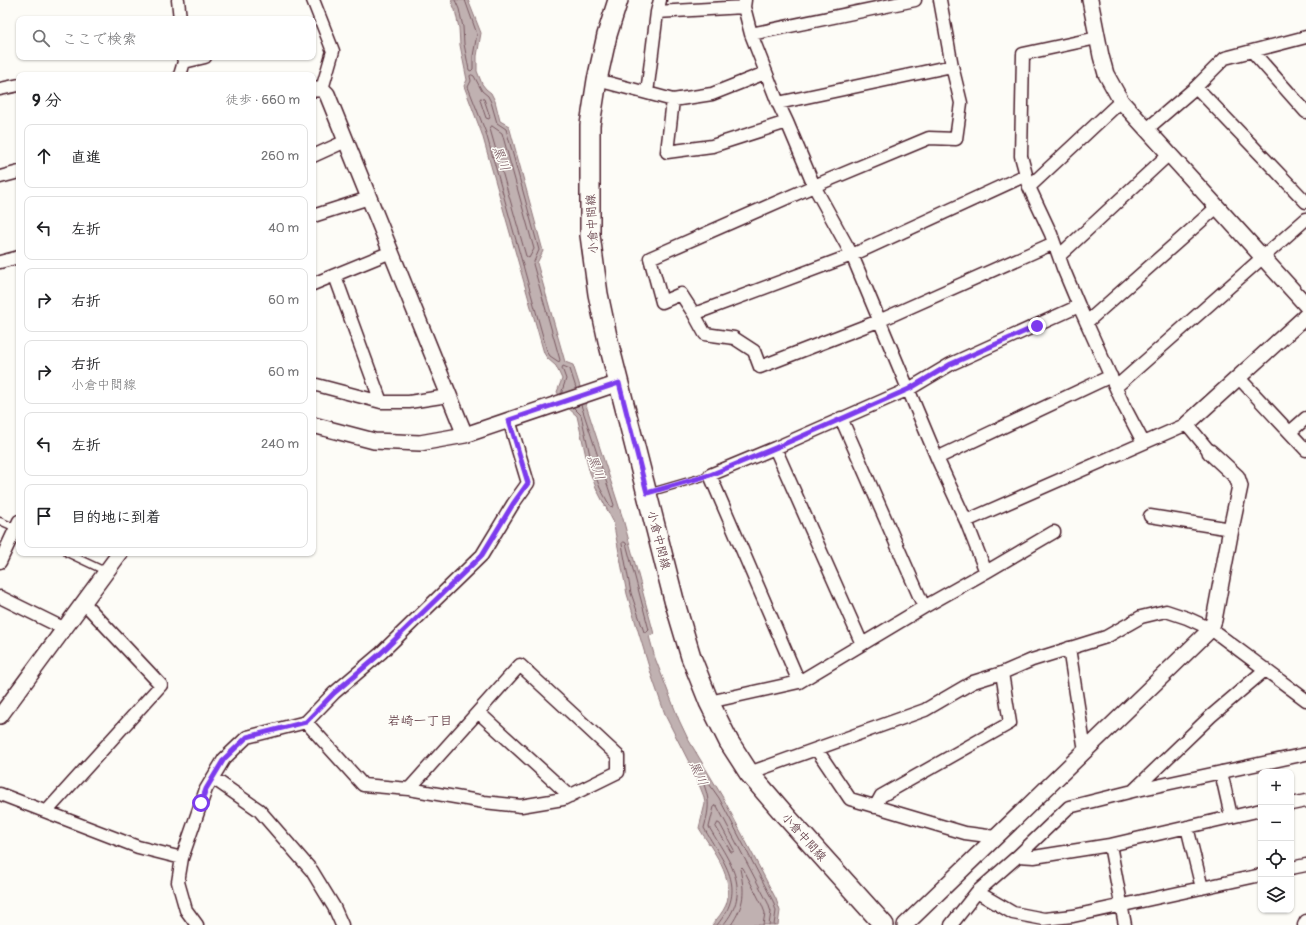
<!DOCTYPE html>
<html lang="ja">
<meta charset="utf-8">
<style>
body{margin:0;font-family:Pangolin,"Klee One",sans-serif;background:#f6f6f6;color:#202124}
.controls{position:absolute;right:12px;bottom:12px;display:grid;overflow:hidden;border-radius:8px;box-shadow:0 1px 3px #0004}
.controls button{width:36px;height:36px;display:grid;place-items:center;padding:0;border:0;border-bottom:1px solid #e0e0e0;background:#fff;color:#202124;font:20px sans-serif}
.stop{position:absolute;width:12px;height:12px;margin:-9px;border:3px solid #7c3aed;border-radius:50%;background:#fff}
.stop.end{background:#7c3aed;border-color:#fff;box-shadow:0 1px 4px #0008}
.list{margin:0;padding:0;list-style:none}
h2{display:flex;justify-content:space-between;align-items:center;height:52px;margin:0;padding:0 16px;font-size:17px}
h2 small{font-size:13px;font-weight:400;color:#757577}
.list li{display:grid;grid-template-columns:26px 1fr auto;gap:12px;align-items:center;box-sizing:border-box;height:64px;margin:0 8px 8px;padding:0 8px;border:1px solid #e0e0e0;border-radius:8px}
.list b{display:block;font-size:15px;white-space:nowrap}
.list p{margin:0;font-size:13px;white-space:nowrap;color:#757577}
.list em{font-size:13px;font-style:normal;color:#757577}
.icon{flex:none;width:22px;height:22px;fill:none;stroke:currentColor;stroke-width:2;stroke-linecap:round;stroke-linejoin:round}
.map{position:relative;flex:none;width:1306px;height:925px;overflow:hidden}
.search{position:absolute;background:#fff;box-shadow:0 1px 3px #0004;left:16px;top:16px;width:300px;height:44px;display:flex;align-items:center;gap:10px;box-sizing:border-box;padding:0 14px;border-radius:8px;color:#757577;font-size:15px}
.panel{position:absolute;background:#fff;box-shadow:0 1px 3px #0004;left:16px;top:72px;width:300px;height:484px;border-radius:8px}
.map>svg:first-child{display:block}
.water{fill:#c0b1b1;stroke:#91777b}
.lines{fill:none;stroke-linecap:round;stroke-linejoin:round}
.shore{stroke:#795961;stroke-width:1}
.service-casing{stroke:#4a1f2b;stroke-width:9}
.minor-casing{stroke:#4a1f2b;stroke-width:15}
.tertiary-casing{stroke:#4a1f2b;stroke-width:18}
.primary-casing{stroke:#4a1f2b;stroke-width:22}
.service{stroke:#fdfcf7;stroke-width:6}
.minor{stroke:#fdfcf7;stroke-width:12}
.tertiary{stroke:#fdfcf7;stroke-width:15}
.primary{stroke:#fdfcf7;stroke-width:19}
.route{stroke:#7c3aed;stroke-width:5}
.labels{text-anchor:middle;stroke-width:3;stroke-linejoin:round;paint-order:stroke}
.street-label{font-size:12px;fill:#4a1f2b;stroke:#fdfcf7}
.water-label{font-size:13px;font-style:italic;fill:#73525a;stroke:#fdfcf7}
.neighbourhood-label{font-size:13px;fill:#4a1f2b;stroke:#fdfcf7}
</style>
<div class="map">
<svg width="1306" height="925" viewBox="0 0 1306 925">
<rect width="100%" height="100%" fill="#fdfcf7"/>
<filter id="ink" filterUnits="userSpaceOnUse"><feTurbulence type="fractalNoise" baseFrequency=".025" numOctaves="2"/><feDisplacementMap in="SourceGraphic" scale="8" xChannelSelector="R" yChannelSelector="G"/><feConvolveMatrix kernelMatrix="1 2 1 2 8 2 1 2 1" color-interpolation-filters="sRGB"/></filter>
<g filter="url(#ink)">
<path class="water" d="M451,0h17l13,33 -4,23v15l5,13 4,5 5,4 4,8 5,20 9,5 34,125 -6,12 28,99 8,3 50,154 31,115 -5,2 6,22 24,62 9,19 34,57 54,103 4,12 -2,14h-66c5,-6 11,-13 14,-20 10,-27 -14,-55 -27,-77l6,-24 -1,-7 -9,-23 -29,-57 -14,-40 -25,-83 -14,-73 -16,-31 -8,-20 -12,-54 -10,-9 -10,-15 5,-13 -6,-13 -9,-8 -3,-5 -62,-219 -18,-48 3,-6 -7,-35 -1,-17 -4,-18z"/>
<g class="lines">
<path class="shore" d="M455,0l4,9 4,18 1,17 5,26 2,1 2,-2v-13l4,-22 -12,-34
M472,75l2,1 8,15 6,5 3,6 6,21 9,6 33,121 -6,14 27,96 -1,2 -9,-6 -3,-5 -61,-218 -18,-46 3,-6 -1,-5z
M481,98l3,1 6,18 -1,2 -3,-1 -6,-18z
M492,126l10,7 32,116 -5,9 -3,-2 -36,-127z
M562,393v-2l4,-12 -4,-11 1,-2 7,3 6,19
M573,407l8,8 12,54 7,19 10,18 3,1 1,-2 -33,-100
M624,542l2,1 1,4 22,83 -3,3 -2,-1 -13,-39 -9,-49z
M718,823l2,1 14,26 -1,2h-2l-15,-25z
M717,925c32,-38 6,-62 -13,-97 6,-22 6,-29 -3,-51l2,-2 16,23 54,103 3,10 -2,14
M723,925c31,-36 5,-65 -14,-98l5,-20 1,-2 2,1 51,97 3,9 -2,13
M731,925c14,-21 14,-33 9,-56l2,-2 1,1 19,37 3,8 -2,12"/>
<defs>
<path id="service" d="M648,493l62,-18
M0,521l18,8
M67,553l38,18"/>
<path id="minor" d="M178,0l2,19
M313,0l20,51 -11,38
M660,0l-3,12 -10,81 26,7 39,-6 53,-21
M657,12l87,-5
M751,34l164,-34
M1252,51l54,61
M184,62l21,-5
M180,75l4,-13 -1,-5
M597,80l50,13
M1196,87l110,115
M0,89l19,-4
M673,100l-6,52 45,-6 75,-24
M1121,101l-92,86 22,47 12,34 16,38 45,100 19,36
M778,103l174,-37
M1147,129l49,-42 29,-29 81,-21
M313,156l33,-15
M1026,175l-174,80 -158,59 11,20 29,4 20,13 6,16 121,-47 173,-77
M0,177l19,-5
M1028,182l-7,-26 2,-102 74,-16
M313,216l56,-18
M1059,256l110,-102
M0,262l19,-5
M335,276l46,126
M313,284l78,-32
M694,314l-13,-20 -19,8 -12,-44 164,-72 115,-48 27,1 5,-36 -9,-37 -12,-66
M1087,322l130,-115
M1239,378l67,72
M313,384l68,18h28l39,-6
M1116,387l190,-168
M841,418l83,189
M1290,432l16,-14
M775,448l-65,27 89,207
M937,458l174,-82
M1150,516l81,13
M966,521l221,-97 23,28
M0,562l19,-41
M986,572l68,-40
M0,597l65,32
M862,644l-87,-196 134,-59 42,-25 128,-58
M1069,648l16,103
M520,665l98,91v16l-55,27 -42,7 -37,-4 -75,-13z
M1266,669l-55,47 -78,75 173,-37
M709,702l90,-20 125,-75 62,-35 -20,-51 -29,-63 -85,-203 -38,-69 -27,-64 -9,-19 -27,-69 -7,-27 1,-7
M478,712l92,84
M306,722l57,63 46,4
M817,750l33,49 115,34 30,4
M1221,772l10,44
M749,773l176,-63 48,-28 29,-9 30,-13 74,-23 35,-20 25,-6 21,7 24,11 95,71
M213,778l46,32 53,61 22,36 8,18
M0,794l138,53 44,11
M1291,804l15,-3
M875,807l6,-11 129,-73 -8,-50
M47,811l114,-126 -77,-82
M1187,827l15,61
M1110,845l15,80
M1018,856l16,1 76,-12 151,-35
M1291,868l15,-3
M977,892l36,21 31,6 29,-3 188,-41
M197,925l-11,-15 -8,-28 4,-24 24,-69 18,-30 23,-22 59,-15 28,-29 47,-40 101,-98 31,-51 15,-21 -19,-63
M951,925l26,-33 41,-36 51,-49 64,-16
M1304,925l2,-4"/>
<path id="tertiary" d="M1090,0l11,56 5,18 15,27 185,204
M313,89h9l5,5 138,341
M1187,424l119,-108
M313,425l61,16 46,2 45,-8 154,-52
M0,716l120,-163
M905,925l306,-296 3,-9 17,-91 9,-43 -3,-9 -27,-25"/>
<path id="primary" d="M618,0l-11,35 -10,45 -7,45v110l8,59 10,47 66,259 17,57 18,45 20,40 20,31 36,42 99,110"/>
</defs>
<use href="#service" class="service-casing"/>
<use href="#minor" class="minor-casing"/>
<use href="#tertiary" class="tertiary-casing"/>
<use href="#primary" class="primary-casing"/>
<use href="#service" class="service"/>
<use href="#minor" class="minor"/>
<use href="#tertiary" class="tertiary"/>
<use href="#primary" class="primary"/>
</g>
</g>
<g class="lines" filter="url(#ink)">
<path class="route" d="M201,803l5,-14 18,-30 23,-22 59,-15 28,-29 47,-40 101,-98 31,-51 15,-21 -19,-63 110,-37 28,110 63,-18 65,-27 134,-59 42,-25 86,-38"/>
</g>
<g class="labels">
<g class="street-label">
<text transform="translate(592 224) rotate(-93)" y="4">小倉中間線</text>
<text transform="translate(659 540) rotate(76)" y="4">小倉中間線</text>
<text transform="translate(804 837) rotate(48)" y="4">小倉中間線</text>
</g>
<g class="water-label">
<text transform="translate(502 158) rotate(69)" y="5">黒川</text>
<text transform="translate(597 467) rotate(70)" y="5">黒川</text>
<text transform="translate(699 773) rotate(66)" y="5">黒川</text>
</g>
<g class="neighbourhood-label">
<text x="420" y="725">岩崎一丁目</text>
</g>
</g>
</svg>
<div class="controls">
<button>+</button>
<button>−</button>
<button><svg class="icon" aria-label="locate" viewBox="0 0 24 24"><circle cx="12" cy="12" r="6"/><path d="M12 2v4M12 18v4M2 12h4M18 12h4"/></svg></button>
<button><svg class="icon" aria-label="layers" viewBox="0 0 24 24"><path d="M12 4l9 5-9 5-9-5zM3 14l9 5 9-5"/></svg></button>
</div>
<div class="stop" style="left:201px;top:803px"></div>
<div class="stop end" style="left:1037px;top:326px"></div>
<div class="search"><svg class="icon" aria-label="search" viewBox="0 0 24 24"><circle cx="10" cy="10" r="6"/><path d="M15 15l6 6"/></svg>ここで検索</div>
<section class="panel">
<h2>9 分<small>徒歩 · 660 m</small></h2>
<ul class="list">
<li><svg class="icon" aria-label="ahead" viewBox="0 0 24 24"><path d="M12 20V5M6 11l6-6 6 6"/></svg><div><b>直進</b></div><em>260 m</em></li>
<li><svg class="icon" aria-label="left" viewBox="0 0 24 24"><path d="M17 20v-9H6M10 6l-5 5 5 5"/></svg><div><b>左折</b></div><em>40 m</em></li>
<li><svg class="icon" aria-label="right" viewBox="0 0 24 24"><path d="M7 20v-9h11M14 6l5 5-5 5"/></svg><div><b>右折</b></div><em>60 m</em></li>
<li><svg class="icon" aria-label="right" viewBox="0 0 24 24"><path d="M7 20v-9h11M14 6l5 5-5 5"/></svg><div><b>右折</b><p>小倉中間線</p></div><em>60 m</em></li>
<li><svg class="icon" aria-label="left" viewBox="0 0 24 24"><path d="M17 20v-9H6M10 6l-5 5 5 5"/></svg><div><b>左折</b></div><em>240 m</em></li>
<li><svg class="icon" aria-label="arrive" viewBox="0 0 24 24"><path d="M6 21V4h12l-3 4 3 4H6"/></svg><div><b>目的地に到着</b></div></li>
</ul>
</section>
</div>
